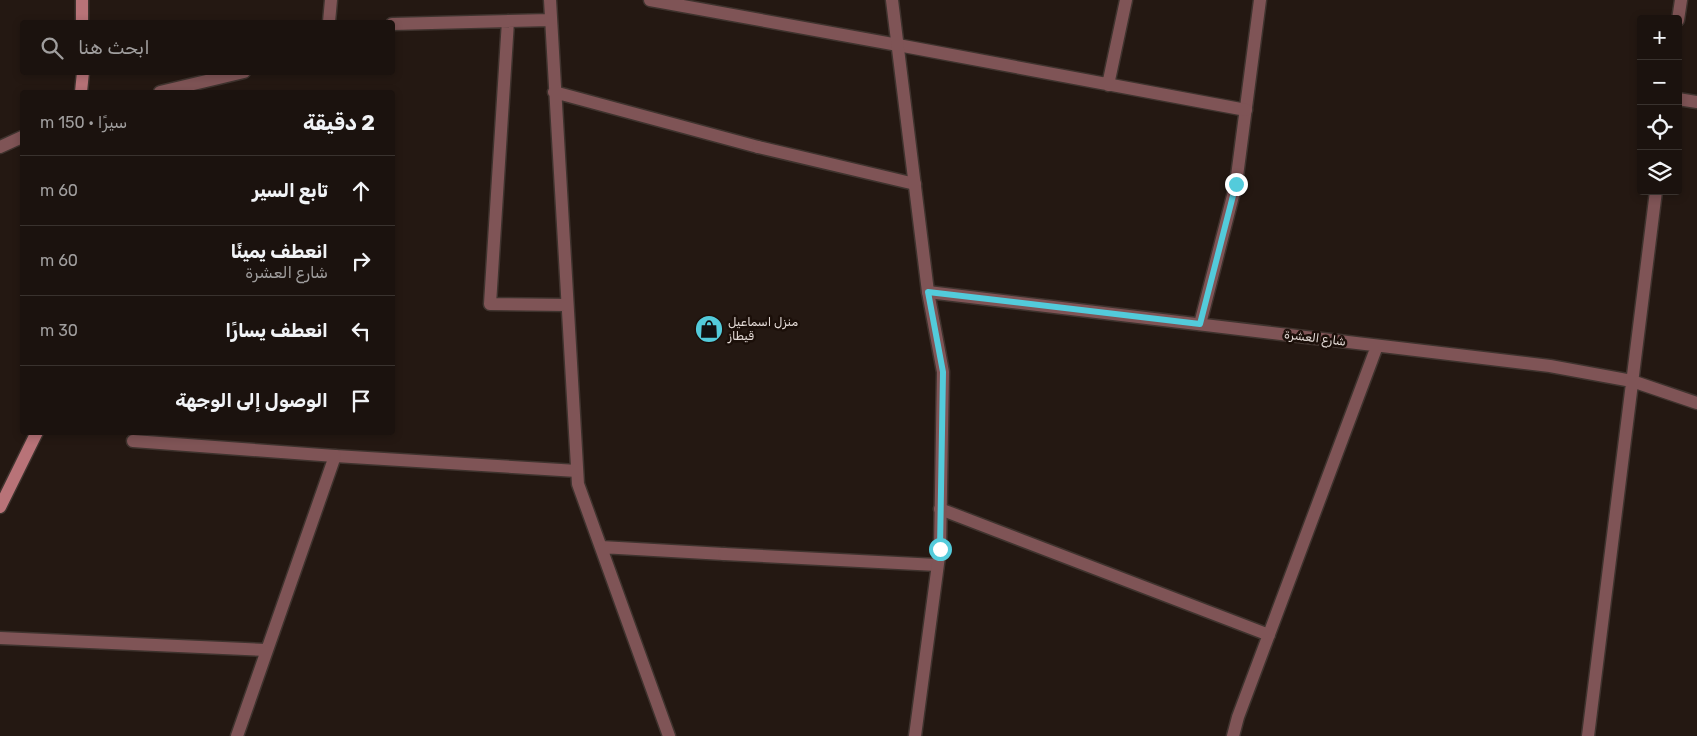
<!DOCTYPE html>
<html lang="ar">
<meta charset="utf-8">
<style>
body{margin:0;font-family:Rubik,Vazirmatn,sans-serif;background:#28201c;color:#f1f3f6;direction:rtl}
.controls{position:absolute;right:15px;top:15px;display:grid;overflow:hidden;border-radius:5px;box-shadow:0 2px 8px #0003}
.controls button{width:45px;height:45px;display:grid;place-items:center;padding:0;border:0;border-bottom:1px solid #39322e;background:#1b120e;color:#f1f3f6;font:25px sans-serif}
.stop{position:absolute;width:15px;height:15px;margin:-11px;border:4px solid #53cbdb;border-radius:50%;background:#fff}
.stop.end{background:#53cbdb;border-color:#fff;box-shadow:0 1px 5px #0008}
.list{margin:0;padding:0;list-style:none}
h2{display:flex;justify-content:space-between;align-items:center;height:65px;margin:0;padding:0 20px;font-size:21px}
h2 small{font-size:16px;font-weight:400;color:#a09e9e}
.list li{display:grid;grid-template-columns:32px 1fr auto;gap:15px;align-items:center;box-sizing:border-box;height:70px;padding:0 20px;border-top:1px solid #39322e}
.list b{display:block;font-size:19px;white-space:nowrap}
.list p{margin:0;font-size:16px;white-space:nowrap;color:#a09e9e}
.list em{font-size:16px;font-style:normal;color:#a09e9e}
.icon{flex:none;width:28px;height:28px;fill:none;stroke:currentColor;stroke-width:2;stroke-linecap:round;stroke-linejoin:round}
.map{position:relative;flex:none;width:1697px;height:736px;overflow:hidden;direction:ltr}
.search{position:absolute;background:#1b120e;box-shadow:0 2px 8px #0003;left:20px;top:20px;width:375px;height:55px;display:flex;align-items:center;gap:12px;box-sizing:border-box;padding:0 18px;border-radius:5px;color:#a09e9e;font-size:19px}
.panel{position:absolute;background:#1b120e;box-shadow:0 2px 8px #0003;left:20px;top:90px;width:375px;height:345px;border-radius:5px;direction:rtl}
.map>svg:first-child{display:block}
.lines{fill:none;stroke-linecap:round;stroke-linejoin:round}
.service-casing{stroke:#3f332e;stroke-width:15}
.pedestrian-casing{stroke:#3f332e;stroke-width:15}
.minor-casing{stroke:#3f332e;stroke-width:15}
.tertiary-casing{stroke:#3f332e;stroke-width:15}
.secondary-casing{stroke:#3f332e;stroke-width:15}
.service{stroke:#7f5456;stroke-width:12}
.pedestrian{stroke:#7f5456;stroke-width:12}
.minor{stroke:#7f5456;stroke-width:12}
.tertiary{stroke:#7f5456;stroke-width:12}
.secondary{stroke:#b87378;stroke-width:12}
.route{stroke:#53cbdb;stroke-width:6}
.labels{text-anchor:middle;stroke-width:5;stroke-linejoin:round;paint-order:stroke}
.poi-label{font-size:12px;fill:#e4dbd7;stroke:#1b0f09;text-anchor:start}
.street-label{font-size:12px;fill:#e4dbd7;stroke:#1b0f09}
</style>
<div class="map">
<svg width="1697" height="736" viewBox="0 0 1697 736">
<rect width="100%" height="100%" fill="#241812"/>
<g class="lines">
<defs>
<path id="service" d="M1200,324l36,-140 24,-184"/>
<path id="pedestrian" d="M550,0l28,484 91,252
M650,0l248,45
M508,21l-18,283 77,1
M329,22l2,-22
M392,24l158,-4
M554,92l204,55
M335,456l242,15
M601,547l123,7"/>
<path id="minor" d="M1678,20l3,-20
M898,45l348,65
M1108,85l18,-85
M160,92l84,-20
M1678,99l19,3
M0,147l22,-10
M758,147l157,37
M928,292l622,74 82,15 65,22
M133,441l202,15 -98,280
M940,509l329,126
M724,554l213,11
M0,638l266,12
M1233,736l5,-19 139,-371
M1588,736l68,-545"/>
<path id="tertiary" d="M892,0l36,292 15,80 -3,177 -25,187"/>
<path id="secondary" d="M82,0v22
M81,92l2,-20
M0,507l37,-75"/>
</defs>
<use href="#service" class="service-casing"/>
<use href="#pedestrian" class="pedestrian-casing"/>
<use href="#minor" class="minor-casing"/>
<use href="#tertiary" class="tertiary-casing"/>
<use href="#secondary" class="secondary-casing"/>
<use href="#service" class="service"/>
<use href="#pedestrian" class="pedestrian"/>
<use href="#minor" class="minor"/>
<use href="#tertiary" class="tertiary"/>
<use href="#secondary" class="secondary"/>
</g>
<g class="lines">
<path class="route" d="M940,549l3,-177 -15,-80 272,32 36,-140"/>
</g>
<defs>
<symbol id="shop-disc" viewBox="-11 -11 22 22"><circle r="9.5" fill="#53cbdb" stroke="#1b0f09"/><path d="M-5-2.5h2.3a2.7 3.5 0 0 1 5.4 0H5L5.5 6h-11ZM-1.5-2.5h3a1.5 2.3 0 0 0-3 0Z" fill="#111"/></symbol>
</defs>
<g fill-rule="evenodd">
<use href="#shop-disc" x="693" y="313" width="32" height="32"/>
</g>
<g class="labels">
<g class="poi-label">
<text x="728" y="326">منزل اسماعيل<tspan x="728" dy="14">قيطاز</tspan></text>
</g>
<g class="street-label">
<text transform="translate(1315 338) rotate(7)" y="4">شارع العشرة</text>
</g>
</g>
</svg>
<div class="controls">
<button>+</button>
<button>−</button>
<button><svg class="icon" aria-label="locate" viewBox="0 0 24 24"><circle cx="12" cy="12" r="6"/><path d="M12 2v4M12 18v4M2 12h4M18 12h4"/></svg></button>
<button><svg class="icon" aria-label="layers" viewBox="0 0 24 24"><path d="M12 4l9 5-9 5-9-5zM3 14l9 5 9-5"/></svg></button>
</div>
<div class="stop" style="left:940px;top:549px"></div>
<div class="stop end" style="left:1236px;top:184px"></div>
<div class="search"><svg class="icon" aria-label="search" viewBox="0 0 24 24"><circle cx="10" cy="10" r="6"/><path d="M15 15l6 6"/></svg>ابحث هنا</div>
<section class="panel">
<h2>2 دقيقة<small>سيرًا · 150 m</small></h2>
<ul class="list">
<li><svg class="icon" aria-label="ahead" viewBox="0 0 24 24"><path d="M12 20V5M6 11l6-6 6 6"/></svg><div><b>تابع السير</b></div><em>60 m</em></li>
<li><svg class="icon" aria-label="right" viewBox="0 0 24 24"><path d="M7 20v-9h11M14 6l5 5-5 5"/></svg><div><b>انعطف يمينًا</b><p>شارع العشرة</p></div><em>60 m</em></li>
<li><svg class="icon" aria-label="left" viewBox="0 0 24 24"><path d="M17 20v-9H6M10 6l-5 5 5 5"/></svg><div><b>انعطف يسارًا</b></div><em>30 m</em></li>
<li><svg class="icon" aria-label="arrive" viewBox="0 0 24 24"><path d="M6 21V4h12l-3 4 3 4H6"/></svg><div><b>الوصول إلى الوجهة</b></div></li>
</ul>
</section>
</div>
